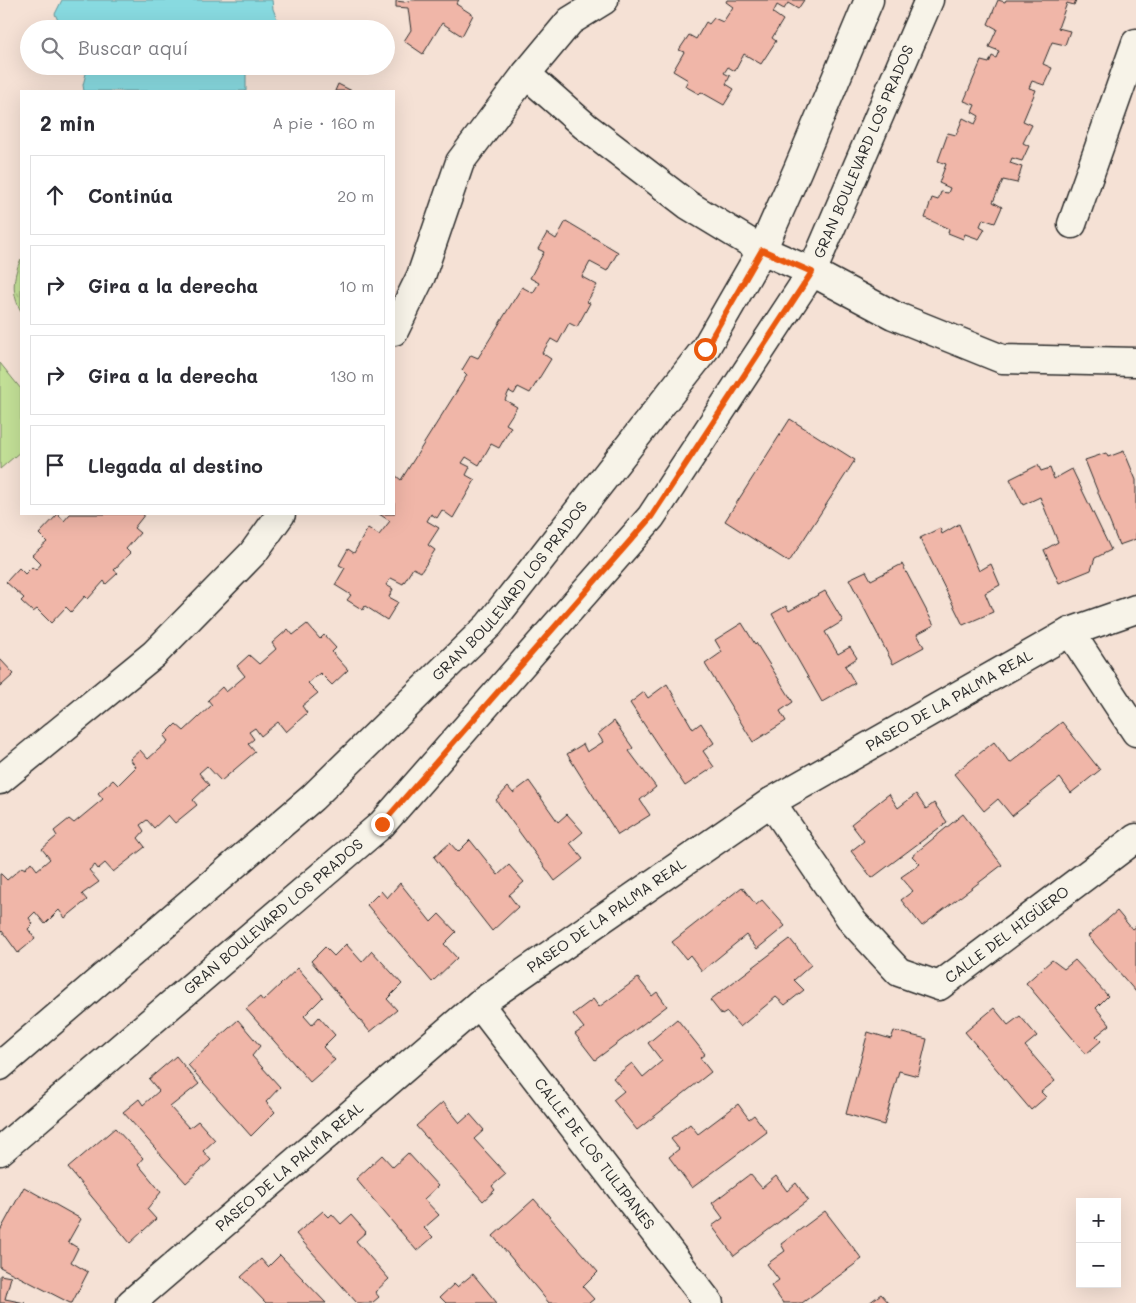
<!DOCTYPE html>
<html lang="es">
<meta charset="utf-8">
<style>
body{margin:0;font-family:Mali,sans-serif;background:#f7f7f7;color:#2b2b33}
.controls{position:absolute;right:15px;bottom:15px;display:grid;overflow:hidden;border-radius:0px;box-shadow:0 5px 20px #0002}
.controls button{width:45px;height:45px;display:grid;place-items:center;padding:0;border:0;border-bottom:1px solid #e1e1e2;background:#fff;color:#2b2b33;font:25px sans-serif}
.stop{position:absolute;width:15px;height:15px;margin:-11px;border:4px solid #ea580c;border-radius:50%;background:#fff}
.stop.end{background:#ea580c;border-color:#fff;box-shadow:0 1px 5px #0008}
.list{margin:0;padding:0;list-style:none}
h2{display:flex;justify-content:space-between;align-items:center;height:65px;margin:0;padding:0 20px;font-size:21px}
h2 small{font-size:16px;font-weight:400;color:#7c7c81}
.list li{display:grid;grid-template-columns:32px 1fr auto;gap:15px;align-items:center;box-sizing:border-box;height:80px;margin:0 10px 10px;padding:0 10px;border:1px solid #e1e1e2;border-radius:0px}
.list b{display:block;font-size:19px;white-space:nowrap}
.list em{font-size:16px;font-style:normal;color:#7c7c81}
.icon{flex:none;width:28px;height:28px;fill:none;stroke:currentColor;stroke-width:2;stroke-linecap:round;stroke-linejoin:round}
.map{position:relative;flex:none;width:1136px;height:1303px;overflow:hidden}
.search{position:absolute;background:#fff;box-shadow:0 5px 20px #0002;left:20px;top:20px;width:375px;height:55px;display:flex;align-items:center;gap:12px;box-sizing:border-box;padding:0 18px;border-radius:28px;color:#7c7c81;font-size:19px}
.panel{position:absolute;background:#fff;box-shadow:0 5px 20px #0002;left:20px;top:90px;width:375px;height:425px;border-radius:0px}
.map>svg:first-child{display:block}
.park{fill:url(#park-tufts);stroke:#778661}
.pitch{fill:#c3e097;stroke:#778661}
.water{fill:#88dae0;stroke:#639498}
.building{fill:#f0b6a8;stroke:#2b2b2b}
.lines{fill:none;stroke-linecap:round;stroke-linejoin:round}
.minor-casing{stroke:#2b2b2b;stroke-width:31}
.minor{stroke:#f7f3e8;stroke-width:28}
.route{stroke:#ea580c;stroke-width:6}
.labels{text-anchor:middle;stroke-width:4;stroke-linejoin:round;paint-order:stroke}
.street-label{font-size:15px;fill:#2b2b2b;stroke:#f7f3e8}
</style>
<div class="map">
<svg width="1136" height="1303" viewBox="0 0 1136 1303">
<defs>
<pattern id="park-tufts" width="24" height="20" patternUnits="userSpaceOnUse" patternTransform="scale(1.25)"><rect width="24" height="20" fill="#c3e097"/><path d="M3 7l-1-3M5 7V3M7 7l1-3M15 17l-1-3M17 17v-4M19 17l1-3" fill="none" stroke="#a8c082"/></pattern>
</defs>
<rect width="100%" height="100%" fill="#f5e1d5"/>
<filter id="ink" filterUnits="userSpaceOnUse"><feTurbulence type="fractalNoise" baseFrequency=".02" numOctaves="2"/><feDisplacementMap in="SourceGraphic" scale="10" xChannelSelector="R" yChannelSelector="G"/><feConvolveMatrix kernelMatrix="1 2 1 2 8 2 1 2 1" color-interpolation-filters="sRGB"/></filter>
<g filter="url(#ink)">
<path class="park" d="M21,259v52c-10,-17 -8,-35 0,-52z"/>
<path class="pitch" d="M0,363l21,26v62l-21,18z"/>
<path class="water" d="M62,0h210l1,9 8,20h-219l-7,-15z
M88,66h172l-14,8v17h-162l-1,-6z"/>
<path class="building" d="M412,0h47l-3,4 17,11 -11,21 -20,-13 -19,31 -19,-13 7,-11 -3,-22 -12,-1v-6l8,1z
M727,0h77l-6,9 -10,-6 -4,6 -7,-4 -4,8 10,7 -11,18 4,3 -15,23 -17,-10 -9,17 -7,-4 -4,6 6,3 -4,8 8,5 -10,16 -23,-13 -2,2 -14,-8 3,-6 -15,-9 11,-19 -5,-2 10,-15 7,4 10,-17 3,2 5,-6 9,4 10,-15 -7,-5z
M998,0l7,2 1,-2h70l-2,5 -7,-2 -9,25 12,3 -5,14 -13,-3 -9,22 9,4 -8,17 -12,-4 -3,7 7,2 -13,31 9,4 -9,18 6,3 -7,15 -10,-3 -2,5 12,4 -5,16 -14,-3 -10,22 9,5 -7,16 -12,-4 -3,7 5,3 -6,10 -14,-5 -2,5 -15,-6 1,-4 -24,-11 7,-20 6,2 3,-8 7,1 2,-5 -11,-5 7,-19 -8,-3 10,-28 8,2 7,-17 12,6 4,-8 -7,-4 3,-7 -11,-4 17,-40 8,2 3,-7 4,2 3,-7 -10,-4 8,-18 -9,-5z
M338,84l14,7h-17z
M566,221l52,31 -11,19 -17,-9 -8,15 15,8 -10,17 3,1 -13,24 -8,-4 -11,20 -7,-4 -9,14 9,6 -21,34 -12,-6 -4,7 -5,-3 -4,9 12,7 -11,17 5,3 -12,21 -8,-4 -12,21 -13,-8 -4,6 8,4 -4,8 9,5 -22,38 -11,-8 -5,8 -6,-4 -4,7 12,7 -11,17 7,5 -14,22 -8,-4 -10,16 -12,-6 -5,7 7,4 -4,8 9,5 -11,18 -22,-14 -2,4 -16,-10 4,-5 -16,-10 10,-17 -6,-3 9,-16 6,4 14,-25 11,7 11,-14 -11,-7h15v-37l1,-2 6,5 66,-105 -5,-5 9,-15 7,3 44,-71 11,6 6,-10 -9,-5 14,-26 -6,-3 9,-16 9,6z
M790,419l65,41 -66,102 -64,-41z
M1124,451l12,29v59l-17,6 -34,-85 21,-7 2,4z
M1038,465l3,6 9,-3 4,11 18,-10 39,81 -16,8 -4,12 -32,13 -15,-33 14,-8 -18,-45 -17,8 -13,-26z
M58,514l6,7 6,-7h75l-11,14 6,5 -14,16 4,4 -16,17 4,3 -12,11 -2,-3 -16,18 -3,-3 -14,16 -5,-5 -15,16 -14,-14 -4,3 -12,-11 3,-3 -18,-16 13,-14 6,6 7,-7 4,3 5,-6 -9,-9 15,-13 -8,-8z
M959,524l20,47 12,-7 9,21 -15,8 8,19 -30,13 -43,-87 20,-10 2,6z
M902,564l32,61 -17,9 7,13 -31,17 -44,-85 17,-8 5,9z
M825,591l18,30 -18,11 13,22 12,-7 7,11 -12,8 10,17 -33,19 -50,-88 14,-8 3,5z
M742,623l13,21 1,-1 37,59 -13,9 6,10 -33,21 -48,-78 17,-12 -7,-12z
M307,624l13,15 4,-4 12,13 -4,4 16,18 -16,15 -12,-12 -12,10 10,10 -16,13 5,7 -21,19 -8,-10 -17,14 -6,-8 -6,4 5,7 -6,5 7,8 -34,29 -14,-15 -8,7 10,12 -16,15 4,5 -22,18 -7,-8 -14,13 -7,-8 -7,5 4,6 -6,7 7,9 -32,25 -8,-9 -7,6 -3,-4 -6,5 10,12 -17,12 5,6 -22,18 -6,-8 -14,14 -10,-12 -6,6 4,6 -5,5 7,10 -17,14 -16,-22 -2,2v-59h1l6,6 15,-13 3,2 6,-7 6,8 13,-11 -8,-10 15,-13 -3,-5 15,-12 5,4 29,-24 -5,-6 15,-13 5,5 18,-18 -6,-8 10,-9 8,9 20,-18 -4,-5 12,-12 8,7 28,-26 -4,-5 14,-13 4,5 19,-16 -8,-10 12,-11 10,9 17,-15 -4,-6 16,-14 5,6z
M0,659l14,15 -14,13z
M667,684l26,45 8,-6 13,20 -11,8 11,16 -29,19 -55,-83 14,-11 4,6z
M614,721l19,27 -4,3 27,36 -16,13 10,15 -32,20 -51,-81 16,-10 4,8 16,-10 -5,-8z
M1062,722l38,48 -29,23 -11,-15 -48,38 -14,-17 -14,12 -30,-37 40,-32 16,21z
M529,781l29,41 9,-8 16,18 -13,11 13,16 -28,22 -59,-81 12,-13 5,6z
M889,794l9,14 18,-14 10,15 8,-6 13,19 -75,56 -21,-27 13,-10 -13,-17z
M963,814l39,51 -80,61 -21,-26 12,-9 -12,-14 19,-13 -8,-8z
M470,840l28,35 11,-10 15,17 -15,13 9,12 -26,24 -58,-74 16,-14 8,9z
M400,883l31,39 8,-8 17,18 -12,12 13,14 -25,24 -65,-77 14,-14 6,7z
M742,887l14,18 6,-5 23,26 -28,23 -11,-14 -44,36 -12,-16 -4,4 -14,-17z
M1117,911l15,18 4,-3v66l-48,-56z
M790,939l21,26 -17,15 10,10 -19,15 -9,-8 -36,30 -13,-15 -5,3 -12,-15z
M346,944l16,18 10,-11 30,33 -15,15 10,11 -27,22 -59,-71 14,-14 9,9z
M1052,960l12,9 11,-9 33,36 -12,12 14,17 -14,11 5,5 -15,13 -60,-71z
M298,968l25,29 -19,19 8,9 7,-8 16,18 -12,12 12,13 -25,22 -64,-73 14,-12 3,4z
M638,978l14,18 5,-4 10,14 -72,54 -20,-26 9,-6 -11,-14 20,-15 6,8z
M994,1008l14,17 12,-9 17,20 -12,10 30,35 -14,11 5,5 -15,13 -66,-78z
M677,1019l28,35 -5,4 11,14 -74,58 -24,-30 11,-9 -11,-13 19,-15 11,14 19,-16 -14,-18z
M238,1020l22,26 -8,10 28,31 -14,15 9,10 -24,24 -63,-71z
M894,1031l33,8 -9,37 -19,-5 -15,54 -38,-11 22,-82 23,7z
M176,1056l23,28 -29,23 19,21 9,-7 17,19 -12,11 8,9 -25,23 -63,-71 16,-13 4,6 16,-14 -10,-12z
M443,1102l17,21 10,-9 14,16 -10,9 32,35 -14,12 3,4 -12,11 -67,-75z
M738,1104l11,15 5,-4 13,17 -75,56 -23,-31 10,-8 -8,-10 19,-15 8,10z
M115,1128l28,30 -5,6 23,28 -14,17 9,10 -26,24 -62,-75z
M408,1153l30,33 -14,13 15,16 -15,13 9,9 -16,14 -61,-72 26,-24 11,12z
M750,1174l12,14 14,-12 11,15 9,-8 12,17 -74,56 -22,-30 11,-8 -11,-15z
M24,1187l57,32 -13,23 10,6 -7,14 17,10 -16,31h-2l-70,-36v-36z
M534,1199l64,73 -15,15 11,12 -5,4h-40l-56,-67z
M323,1211l6,6 3,-3 9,10 10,-9 15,17 -10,9 33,38 -14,13 4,5 -7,6h-15l-61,-69z
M825,1211l37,48 -60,44h-19l-12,-17 8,-6 -12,-16 18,-13 -4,-7z
M280,1255l46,48h-60l-25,-26 20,-18 7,8z
M473,1274l24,29h-51l-6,-6 14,-13 3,3z
M0,1275l11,2 -6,22 20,4h-25z
M881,1294l8,9h-20z"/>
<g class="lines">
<defs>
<g id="minor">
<path d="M526,74l59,52 103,79 74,45 50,22 81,43 109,44 134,3"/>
<path d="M1072,224l64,-181"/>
<path d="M394,331l27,-55 39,-114 66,-88 44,-53 34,-21"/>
<path d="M1070,632l66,100"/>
<path d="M0,780l154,-126 99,-101 28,-39"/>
<path id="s1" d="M771,802l82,120 46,50 40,14 197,-148"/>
<path id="s2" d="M479,1004l230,299"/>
<path id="s3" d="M0,1066l312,-268 177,-173 216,-276 57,-99 36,-81 71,-169"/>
<path id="s4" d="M0,1151l382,-327 269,-307 161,-245 117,-272"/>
<path id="s5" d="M131,1303l348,-299 292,-202 299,-170 66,-23"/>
</g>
</defs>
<use href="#minor" class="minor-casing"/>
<use href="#minor" class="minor"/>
</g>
</g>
<g class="lines" filter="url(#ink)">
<path class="route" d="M382,824l269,-307 161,-245 -50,-22 -57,99"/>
</g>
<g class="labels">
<g class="street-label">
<text dy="5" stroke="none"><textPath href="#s4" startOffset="1335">GRAN BOULEVARD LOS PRADOS</textPath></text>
<text dy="5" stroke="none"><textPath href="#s3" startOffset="698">GRAN BOULEVARD LOS PRADOS</textPath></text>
<text dy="5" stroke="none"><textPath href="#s5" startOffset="1019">PASEO DE LA PALMA REAL</textPath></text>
<text dy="5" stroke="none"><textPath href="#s5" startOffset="614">PASEO DE LA PALMA REAL</textPath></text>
<text dy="5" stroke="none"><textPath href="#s4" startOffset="360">GRAN BOULEVARD LOS PRADOS</textPath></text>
<text dy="5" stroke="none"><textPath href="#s1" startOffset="341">CALLE DEL HIGÜERO</textPath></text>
<text dy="5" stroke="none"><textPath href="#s2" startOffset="189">CALLE DE LOS TULIPANES</textPath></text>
<text dy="5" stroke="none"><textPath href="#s5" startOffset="209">PASEO DE LA PALMA REAL</textPath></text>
</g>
</g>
</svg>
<div class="controls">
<button>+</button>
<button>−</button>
</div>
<div class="stop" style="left:705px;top:349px"></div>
<div class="stop end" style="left:382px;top:824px"></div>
<div class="search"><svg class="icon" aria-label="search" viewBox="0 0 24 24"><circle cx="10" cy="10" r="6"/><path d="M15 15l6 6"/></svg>Buscar aquí</div>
<section class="panel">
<h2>2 min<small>A pie · 160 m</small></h2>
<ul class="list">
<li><svg class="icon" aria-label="ahead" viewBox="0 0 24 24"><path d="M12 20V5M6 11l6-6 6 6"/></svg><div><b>Continúa</b></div><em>20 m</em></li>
<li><svg class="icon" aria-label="right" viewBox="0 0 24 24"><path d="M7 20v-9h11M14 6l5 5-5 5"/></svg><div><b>Gira a la derecha</b></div><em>10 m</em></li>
<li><svg class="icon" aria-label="right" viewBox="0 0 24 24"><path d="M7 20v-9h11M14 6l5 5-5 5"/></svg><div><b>Gira a la derecha</b></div><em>130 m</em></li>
<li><svg class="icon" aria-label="arrive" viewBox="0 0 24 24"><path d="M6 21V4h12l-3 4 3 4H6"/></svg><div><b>Llegada al destino</b></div></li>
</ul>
</section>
</div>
